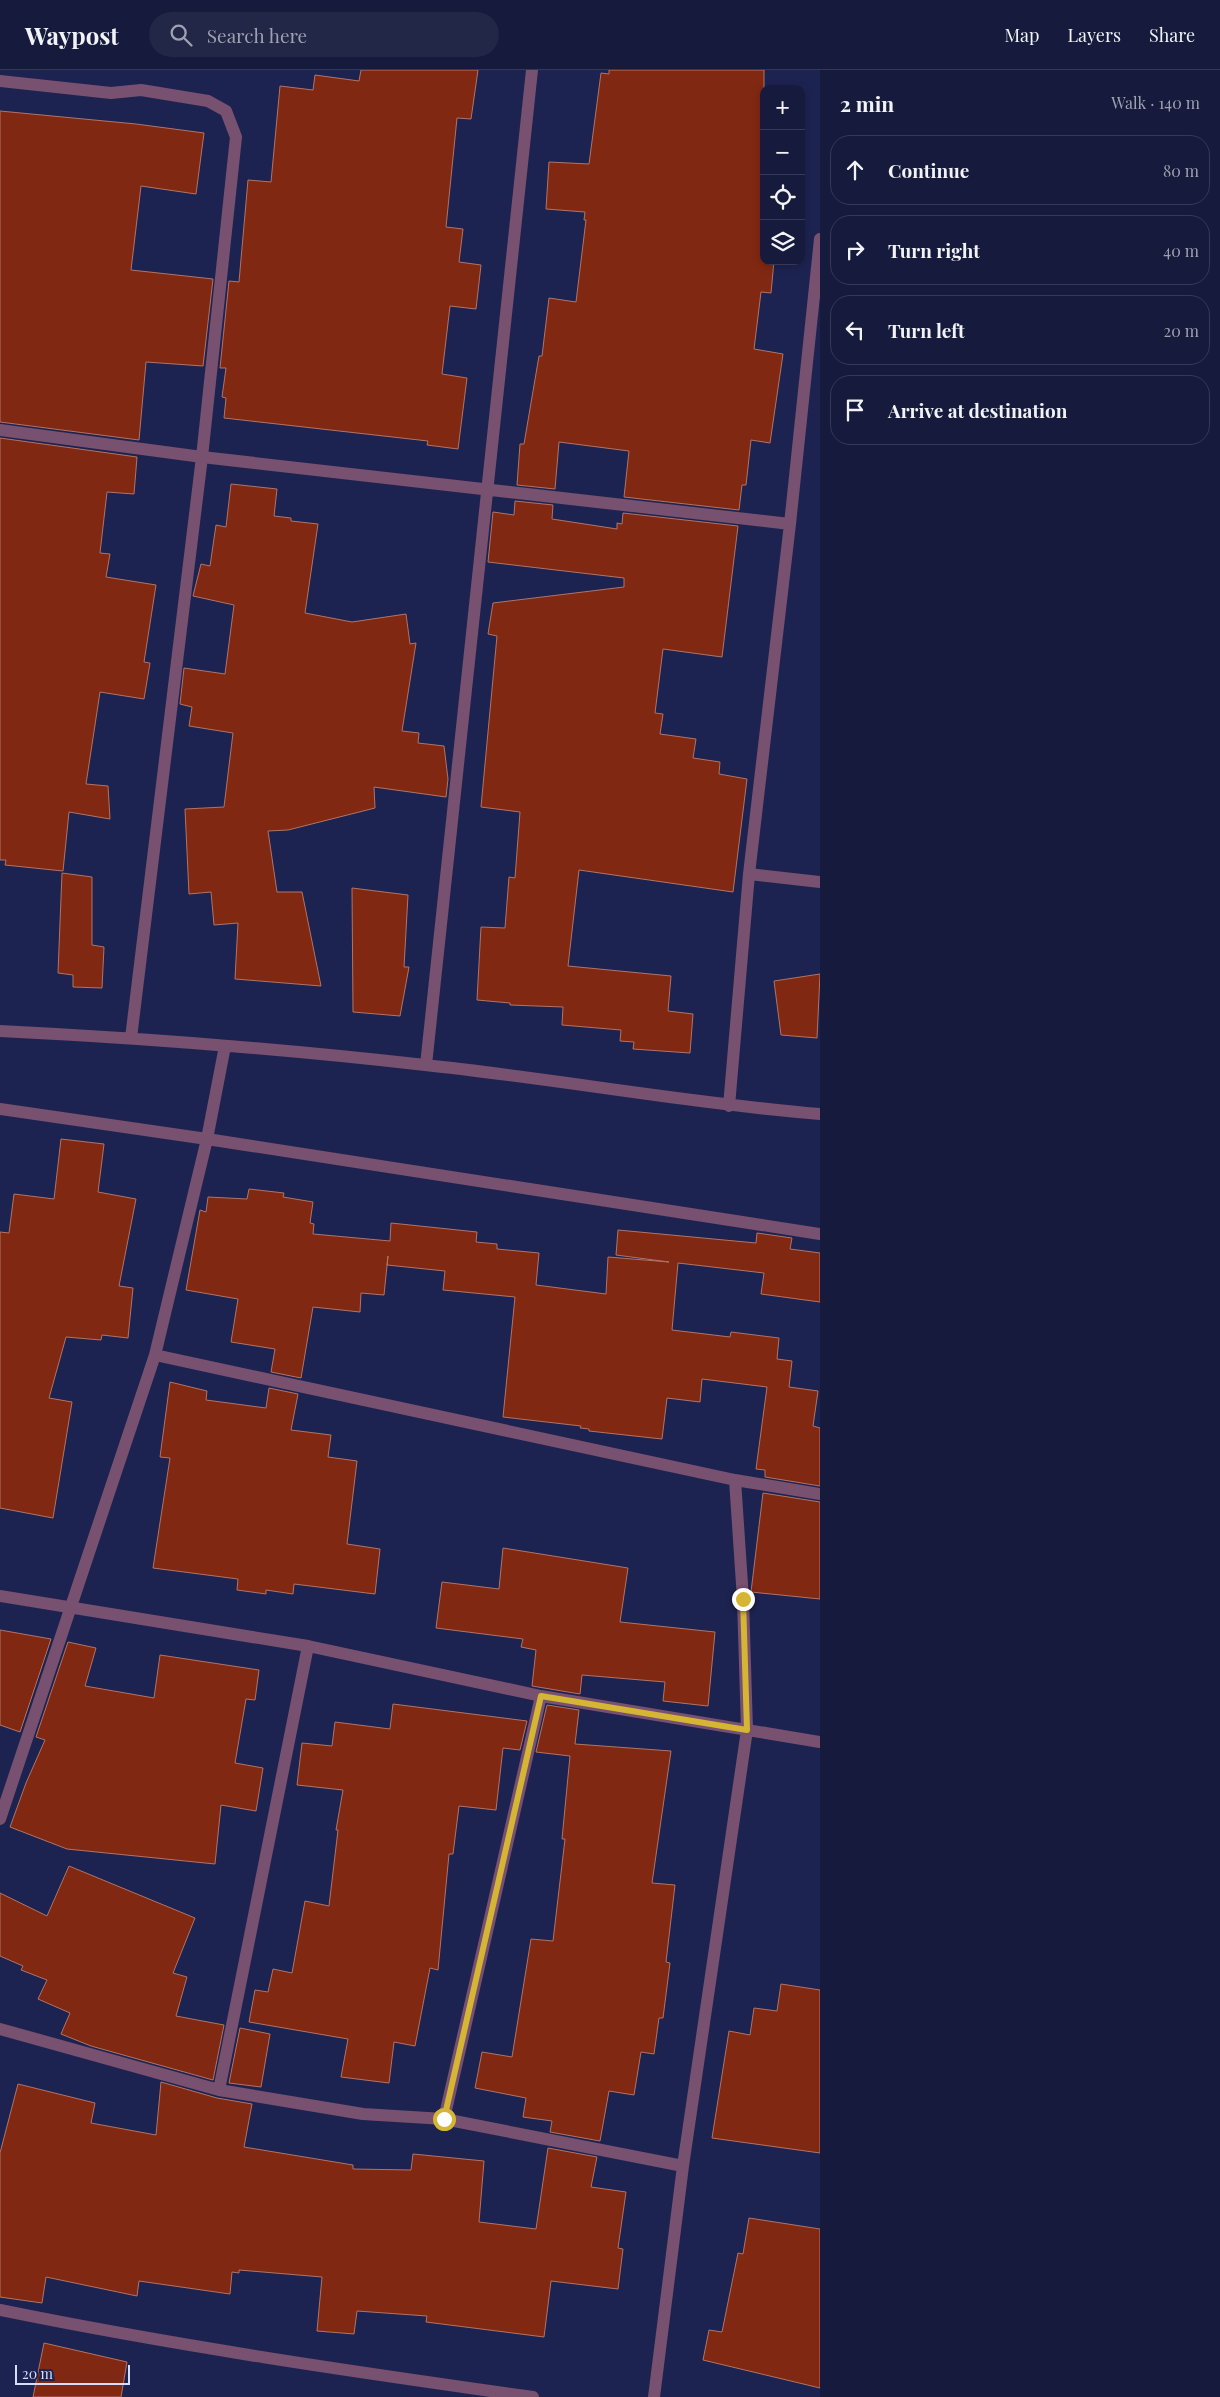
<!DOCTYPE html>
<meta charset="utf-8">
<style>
body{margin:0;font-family:"Playfair Display",serif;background:#232747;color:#f1f3f6}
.controls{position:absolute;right:15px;top:15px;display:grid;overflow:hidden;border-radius:10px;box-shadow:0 2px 8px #0003}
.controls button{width:45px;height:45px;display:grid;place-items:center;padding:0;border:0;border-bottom:1px solid #353856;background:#161a3c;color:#f1f3f6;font:25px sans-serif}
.scale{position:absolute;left:15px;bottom:12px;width:115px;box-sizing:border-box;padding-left:5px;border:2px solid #d7defb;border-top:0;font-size:14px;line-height:18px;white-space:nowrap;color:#d7defb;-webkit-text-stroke:4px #1d2350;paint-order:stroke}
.stop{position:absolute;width:15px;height:15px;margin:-11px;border:4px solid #d5b534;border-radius:50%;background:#fff}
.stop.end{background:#d5b534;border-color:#fff;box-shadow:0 1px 5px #0008}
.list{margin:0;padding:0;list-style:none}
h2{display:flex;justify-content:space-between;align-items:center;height:65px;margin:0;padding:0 20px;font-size:21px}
h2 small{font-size:16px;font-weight:400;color:#9ea1af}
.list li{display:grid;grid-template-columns:32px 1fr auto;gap:15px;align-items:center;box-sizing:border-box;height:70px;margin:0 10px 10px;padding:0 10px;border:1px solid #353856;border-radius:20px}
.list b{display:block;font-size:19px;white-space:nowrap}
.list em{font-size:16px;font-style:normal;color:#9ea1af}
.icon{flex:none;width:28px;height:28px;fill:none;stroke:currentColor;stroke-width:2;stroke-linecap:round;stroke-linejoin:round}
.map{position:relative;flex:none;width:820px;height:2327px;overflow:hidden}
header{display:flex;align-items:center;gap:30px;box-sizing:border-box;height:70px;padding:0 25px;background:#161a3c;border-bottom:1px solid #353856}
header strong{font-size:24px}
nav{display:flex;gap:28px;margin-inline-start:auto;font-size:18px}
.search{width:350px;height:45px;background:#232747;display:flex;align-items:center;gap:12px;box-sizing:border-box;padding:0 18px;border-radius:28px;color:#9ea1af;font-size:19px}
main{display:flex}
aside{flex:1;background:#161a3c}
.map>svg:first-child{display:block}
.building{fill:#812813;stroke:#b17465}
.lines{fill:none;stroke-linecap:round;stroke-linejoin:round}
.minor{stroke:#785070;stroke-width:12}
.route{stroke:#d5b534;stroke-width:6}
</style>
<header>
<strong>Waypost</strong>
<div class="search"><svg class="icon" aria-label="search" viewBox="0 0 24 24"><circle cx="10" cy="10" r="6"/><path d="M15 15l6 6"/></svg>Search here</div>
<nav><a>Map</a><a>Layers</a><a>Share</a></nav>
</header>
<main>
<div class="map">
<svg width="820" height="2327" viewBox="0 0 820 2327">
<rect width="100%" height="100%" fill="#1d2350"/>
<path class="building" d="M361,0h117l-7,49 -14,-1 -11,109 17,2 -4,33 22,3 -5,44 -26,-3 -8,68 25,4 -9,71 -31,-4 1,-4 -204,-23 2,-20 -4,-1 4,-29h-6l9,-87 10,1 9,-102 23,2 9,-96 33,4 2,-15 44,6z
M609,0h155v191h10l-3,32 -10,-1 -7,57 29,5 -13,89 -19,-3 -5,45h-4l-3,25 -115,-13 5,-46 -70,-9 -4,47 -38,-4 3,-41h4l15,-88h3l7,-58 27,4 10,-82h-2l1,-8 -39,-3 3,-47 40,2 12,-91 8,1z
M0,41l136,13 68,9 -8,61 -55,-8 -10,84 82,9 -10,87 -57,-4 -7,78 -139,-18z
M0,368l137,19 -3,37 -27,-2 -7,61 10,1 -4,23 50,8 -12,77 6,1 -6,36 -44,-7 -14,92 22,2 2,33 -41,-7 -6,59 -58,-6 1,-5h-6z
M231,414l46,5 -3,27 17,2v3l27,3 -13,89 47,9 54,-8 4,30 6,-1 -14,88 17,2 -1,10 26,3 4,33 -2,18 -72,-10 1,21 -87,22 -20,1 9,61h25l19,94 -86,-7 3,-56 -24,2 -3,-33 -22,2 -4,-85 39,-2 9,-74 -44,-7 3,-19 -12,-3 4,-36 41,6 9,-69 -41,-9 8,-32 9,2 6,-41 10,2z
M515,431l38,4 -1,14 65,10v-6l5,1 1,-11 115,13 -16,131 -59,-8 -8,64 8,1 -3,20 36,5 -3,19 27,4 -1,12 28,5 -14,113 -154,-22 -11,96 103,10 -3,35 25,3 -3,39 -57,-4 1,-7 -14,-1 1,-11 -59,-5 1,-18 -53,-2v-2l-33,-3 4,-73 24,1 4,-51 6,1 5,-66 -39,-5 16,-171 -9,-2 5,-31 131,-16v-9l-136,-16 5,-50 21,3z
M62,803l30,4v68l12,2 -2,41 -29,-1v-12l-15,-2z
M352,818l56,7 -4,72h5l-9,49 -47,-4z
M820,904l-3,64 -36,-3 -7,-54z
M61,1069l43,5 -6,48 38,7 -17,87 14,2 -5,50 -26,-3 -1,5 -35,-3 -17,61 23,4 -19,116 -53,-10v-276l9,1 5,-39 40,5z
M249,1119l35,4 -1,4 30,5 -3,21 4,1 -1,10 77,7 1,-18 86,9 -1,10 21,2v5l42,4 -3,32 70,9 2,-37 61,5 -53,-7 2,-25 138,13 1,-10 35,5 -2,11 30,4v49l-59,-8 3,-21 -86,-10 -6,67 58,7 1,-5 48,6 -2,21 15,2 -3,26 29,4 -5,35 7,2v58l-55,-9v-7l-9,-1 11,-82 -65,-8 -2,23 -33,-4 -5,41 -73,-8v-2l-9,-1 1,-2 -78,-9 12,-120 -72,-7 2,-19 -58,-6 1,-9 -4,39 -23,-2 -1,19 -47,-5 -12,71 -30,-6 4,-23 -44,-7 7,-43 -52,-9 14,-80 6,2 2,-15 39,2z
M170,1312l37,9 -1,9 60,8 3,-20 29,6 -7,36 40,5 -3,22 29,4 -10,83 33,5 -5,45 -81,-10 -1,10 -27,-4v4l-29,-4 1,-11 -85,-11 17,-110 -10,-1z
M763,1423l57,9v97l-69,-7z
M503,1478l125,20 -8,54 95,10 -7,74 -45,-5 2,-19 -83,-7 -2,19 -48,-8 4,-36 -15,-3 2,-8 -87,-11 6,-46 57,7z
M0,1560l51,9 -31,93 -20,-7z
M68,1572l28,6 -11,38 69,12 6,-43 99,15 -4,30 -9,-1 -11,64 28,5 -7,43 -35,-6 -6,59 -148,-15 -57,-22 16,-44 19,-43 -9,-3z
M393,1634l134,17 -7,29 -17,-2 -7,62 -37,-4 -6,48h-4l-11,116 -8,-2 -15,78 -21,-4 -5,41 -48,-6 7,-38 -99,-17 6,-32 13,2 5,-23 19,4 13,-72 24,5 9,-76h-2l7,-40 -46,-5 5,-42 30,3 3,-24 55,7z
M547,1635l32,5 -4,34 96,7 -19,132 23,2 -9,77 4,1 -7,55h-4l-5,36 -13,-2 -7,43 -25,-4 -9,50 -50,-9 2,-11 -29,-4 3,-19 -51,-10 7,-36 30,5 19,-118 22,2 12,-102h-3l8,-83 -34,-4z
M69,1796l126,52 -22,55 14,4 -11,39 48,9 -11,55 -122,-34 -30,-12 9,-21 -32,-14 9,-19 -26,-10 2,-4 -23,-10v-63l47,23z
M781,1914l39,6v163l-108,-15 17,-107 21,4 4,-27 23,3z
M240,1958l30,6 -9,53 -32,-4z
M161,2012l56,16 35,6 -8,43 109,18v4l58,1 2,-16 71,7 -5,61 57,7 12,-81 49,9 -6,30 35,5 -8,56 5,1 -5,40 -67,-8 -7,56 -118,-15 1,-6 -70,-5 -3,23 -37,-3 5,-54 -83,-7v3l-7,-1 -2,22 -91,-13 -2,15 -91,-19 -4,26 -42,-6v-144l18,-69 77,19 -4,20 65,12z
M749,2148l71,11v159l-117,-28 6,-30 13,2 16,-79 5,1z
M44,2273l83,19 -6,35h-88z"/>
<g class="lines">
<path class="minor" d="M0,11l111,12 30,-3 67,11 18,10 10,26 -34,320 -71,581
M0,360l202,27 588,67 -41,350 -20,232
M790,454l30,-285
M749,804l71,8
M0,961c142,7 284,18 425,34 132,14 263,38 395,49
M426,995l106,-995
M0,1039l207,30 613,95
M155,1285l580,125 85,14
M0,1526l308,50 233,50 279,46
M0,1749l155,-464 52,-216 18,-93
M0,1959l219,61 144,24 81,5 239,47
M219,2020l89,-444
M444,2049l97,-423
M0,2240c176,36 355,62 533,87
M654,2327l29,-231 64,-436 -4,-131 -8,-119"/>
</g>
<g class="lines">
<path class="route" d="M444,2049l97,-423 206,34 -4,-131"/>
</g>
</svg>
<div class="controls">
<button>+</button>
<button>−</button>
<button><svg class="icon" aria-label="locate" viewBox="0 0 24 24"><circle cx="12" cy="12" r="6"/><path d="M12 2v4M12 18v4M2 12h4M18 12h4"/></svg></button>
<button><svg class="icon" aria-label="layers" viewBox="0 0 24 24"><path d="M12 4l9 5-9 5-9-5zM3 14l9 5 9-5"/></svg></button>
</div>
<div class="scale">20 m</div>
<div class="stop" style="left:444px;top:2049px"></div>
<div class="stop end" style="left:743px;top:1529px"></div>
</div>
<aside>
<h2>2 min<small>Walk · 140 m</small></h2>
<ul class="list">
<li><svg class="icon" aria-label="ahead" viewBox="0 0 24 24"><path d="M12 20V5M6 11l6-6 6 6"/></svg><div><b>Continue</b></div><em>80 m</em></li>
<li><svg class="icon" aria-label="right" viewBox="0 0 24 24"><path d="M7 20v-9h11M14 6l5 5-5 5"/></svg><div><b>Turn right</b></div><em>40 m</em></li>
<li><svg class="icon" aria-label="left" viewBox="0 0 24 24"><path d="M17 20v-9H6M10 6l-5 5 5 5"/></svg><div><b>Turn left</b></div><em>20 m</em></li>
<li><svg class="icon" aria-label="arrive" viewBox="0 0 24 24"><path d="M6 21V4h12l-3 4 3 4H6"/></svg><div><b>Arrive at destination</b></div></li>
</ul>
</aside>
</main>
